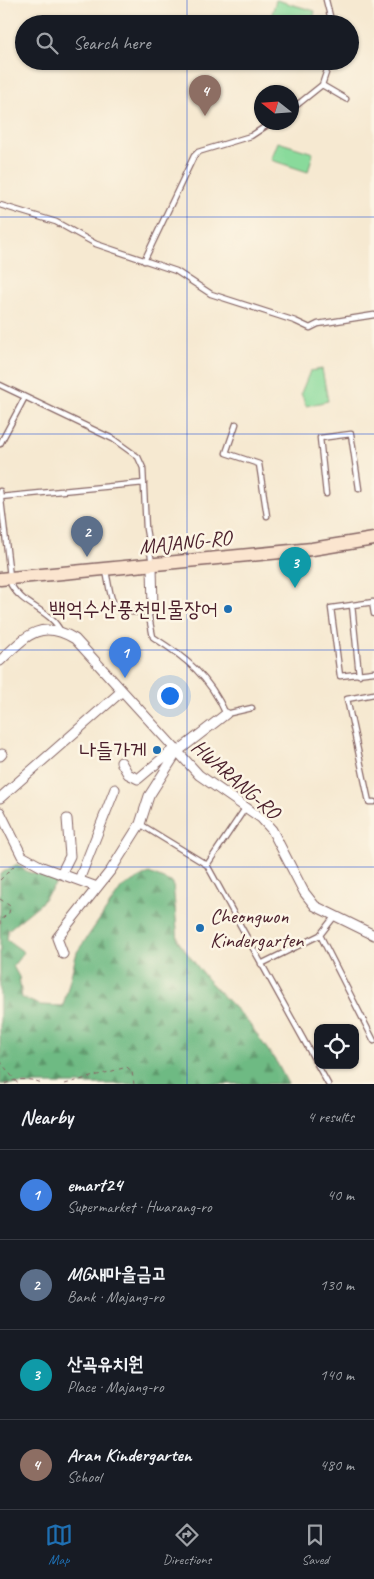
<!DOCTYPE html>
<meta charset="utf-8">
<style>
body{margin:0;font-family:Caveat,"Poor Story",sans-serif;background:#242831;color:#f1f3f6}
.controls{position:absolute;right:15px;bottom:15px;display:grid;overflow:hidden;border-radius:10px;box-shadow:0 1px 4px #0004}
.controls button{width:45px;height:45px;display:grid;place-items:center;padding:0;border:0;border-bottom:1px solid #363941;background:#171b24;color:#f1f3f6;font:25px sans-serif}
.compass{position:absolute;left:254px;top:85px;width:45px;height:45px;border-radius:50%;background:#171b24;box-shadow:0 1px 4px #0004;rotate:287deg}
.you{position:absolute;left:169px;top:695px;width:18px;height:18px;margin:-12px;border:4px solid #fff;border-radius:50%;background:#1a73e8;box-shadow:0 0 0 8px #1a73e833}
.badge{display:grid;place-items:center;width:32px;height:32px;border-radius:50%;background:#1f6fb2;color:#fff;font-size:16px;font-weight:700}
.pin{position:absolute;translate:-50% -41px;filter:drop-shadow(0 1px 2px #0008)}
.pin::after{content:'';position:absolute;top:26px;width:18px;height:15px;background:inherit;clip-path:polygon(0 0,100% 0,50% 100%)}
.list{margin:0;padding:0;list-style:none}
h2{display:flex;justify-content:space-between;align-items:center;height:65px;margin:0;padding:0 20px;font-size:21px}
h2 small{font-size:16px;font-weight:400;color:#9ea1a6}
.list li{display:grid;grid-template-columns:32px 1fr auto;gap:15px;align-items:center;box-sizing:border-box;height:90px;padding:0 20px;border-top:1px solid #363941}
.list b{display:block;font-size:19px;white-space:nowrap}
.list p{margin:0;font-size:16px;white-space:nowrap;color:#9ea1a6}
.list em{font-size:16px;font-style:normal;color:#9ea1a6}
.icon{flex:none;width:28px;height:28px;fill:none;stroke:currentColor;stroke-width:2;stroke-linecap:round;stroke-linejoin:round}
.map{position:relative;flex:none;width:374px;height:1084px;overflow:hidden}
.search{position:absolute;background:#171b24;box-shadow:0 1px 4px #0004;left:15px;right:15px;top:15px;height:55px;display:flex;align-items:center;gap:12px;box-sizing:border-box;padding:0 18px;border-radius:28px;color:#9ea1a6;font-size:19px}
.sheet{height:425px;background:#171b24}
nav{display:flex;justify-content:space-around;align-items:center;box-sizing:border-box;height:70px;border-top:1px solid #363941;background:#171b24;font-size:14px;color:#9ea1a6}
nav a{display:grid;justify-items:center;gap:2px}
nav .on{color:#1f6fb2}
.map>svg:first-child{display:block}
.forest{fill:url(#forest-firs);stroke:#5c6c57}
.park{fill:#89da9b;stroke:#6a7c63}
.lines{fill:none;stroke-linecap:round;stroke-linejoin:round}
.service-casing{stroke:#866665;stroke-width:7}
.minor-casing{stroke:#866665;stroke-width:11}
.secondary-casing{stroke:#866665;stroke-width:15}
.path{stroke:#866665;stroke-width:1;stroke-dasharray:4 4;stroke-linecap:butt}
.service{stroke:#fff;stroke-width:4.5}
.minor{stroke:#fff;stroke-width:9}
.secondary{stroke:#fbe5cf;stroke-width:12}
.grid{fill:none;stroke:#1d4ed8;stroke-width:1;stroke-opacity:0.55}
.poi-dot{fill:#1f6fb2;stroke:#fcf5e5;stroke-width:2}
.labels{text-anchor:middle;stroke-width:5;stroke-linejoin:round;paint-order:stroke}
.street-label{font-size:21px;fill:#4a1f2b;stroke:#fcf5e5}
.poi-label{font-size:21px;fill:#4a1f2b;stroke:#fcf5e5;text-anchor:end}
</style>
<div class="map">
<svg width="374" height="1084" viewBox="0 0 374 1084">
<defs>
<pattern id="forest-firs" width="22" height="20" patternUnits="userSpaceOnUse" patternTransform="scale(1.25)"><rect width="22" height="20" fill="#6eba83"/><path d="M5 1l3.5 6h-7zM16 11l3.5 6h-7z" fill="#5c976b"/></pattern>
</defs>
<rect width="100%" height="100%" fill="#fcf5e5"/>
<filter id="ink" filterUnits="userSpaceOnUse"><feTurbulence type="fractalNoise" baseFrequency=".02" numOctaves="2"/><feDisplacementMap in="SourceGraphic" scale="10" xChannelSelector="R" yChannelSelector="G"/><feConvolveMatrix kernelMatrix="1 2 1 2 8 2 1 2 1" color-interpolation-filters="sRGB"/></filter>
<filter id="wash" filterUnits="userSpaceOnUse"><feTurbulence type="fractalNoise" baseFrequency=".0096" numOctaves="4" result="noise"/><feDisplacementMap in="SourceGraphic" scale="20" xChannelSelector="R" yChannelSelector="G"/><feGaussianBlur stdDeviation="1.12" result="paint"/><feColorMatrix in="noise" values="0 0 0 0 0 0 0 0 0 0 0 0 0 0 0 0 0 1.4 0 .05"/><feComposite in="paint" operator="in"/></filter>
<g filter="url(#wash)">
<rect width="100%" height="100%" fill="#f6e9d1"/>
<path class="forest" d="M17,864l11,8 31,8 -19,24 -32,26 -1,10 17,12 -11,14 6,11 3,21 18,7 23,1 14,-54 45,-65 27,-14 24,10 5,58 29,38 41,43 29,41 11,21h-288v-210z"/>
<path class="park" d="M276,0l39,11 -3,13h-43z
M278,142l35,11 -5,19 -37,-12z
M322,369l6,32 -22,5 -5,-13 9,-22z"/>
</g>
<g filter="url(#ink)">
<g class="lines">
<defs>
<path id="service" d="M326,0l6,24
M322,85l24,14
M292,109l30,-24 8,-24
M0,205l56,17 40,22 80,27 35,23 84,27 15,7 8,-4 56,-9
M144,261l50,-105 4,-4 53,-16 21,-14
M0,385l113,54 25,18 5,11 3,61 6,34
M236,424l-10,29 33,11 8,52
M0,444l25,-47
M0,491l11,94c12,21 40,25 50,47
M326,494l-6,-56 31,-4 8,55
M0,497l144,-14
M106,571c7,34 3,43 42,41l5,25c33,21 56,39 73,77l26,-6
M372,602l2,12
M374,602l-43,6 9,68 34,-4
M352,605l7,70
M374,694l-27,5 22,103h5
M140,824l67,41 121,219
M207,865l39,-58
M334,917l-14,18 54,106
M261,964l59,-29"/>
<path id="minor" d="M148,612l5,-3 -1,-43
M0,661c25,-24 40,-43 75,-22l124,136 62,43 11,12 32,62 11,14 59,29
M0,756l2,-2
M121,762l7,12 10,5 32,-27h7l49,-38
M0,798l122,-107
M0,812l22,44 20,11 55,20
M61,874l9,-18 -3,-37
M79,880l36,-91
M63,954l-6,-16 54,-68 29,-46 9,-28 28,-44"/>
<path id="secondary" d="M0,579l312,-30 62,-10"/>
</defs>
<use href="#service" class="service-casing"/>
<use href="#minor" class="minor-casing"/>
<use href="#secondary" class="secondary-casing"/>
<path class="path" d="M0,880l17,-17
M0,899l10,7 -1,7 -9,7v6
M0,1061l18,23
M5,1084c9,-6 29,-6 38,0
M65,1084l62,-17 5,5 2,12"/>
<use href="#service" class="service"/>
<use href="#minor" class="minor"/>
<use href="#secondary" class="secondary"/>
</g>
</g>
<path class="grid" d="M187,0v24M187,61v1023M0,217h374M0,434h374M0,650h374M0,867h374"/>
<g class="poi-dot">
<circle cx="228" cy="609" r="5"/>
<circle cx="157" cy="750" r="5"/>
<circle cx="200" cy="928" r="5"/>
</g>
<g class="labels">
<g class="street-label">
<text transform="translate(185 542) rotate(-6)" y="7">MAJANG-RO</text>
<text transform="translate(236 779) rotate(41)" y="7">HWARANG-RO</text>
</g>
<g class="poi-label">
<text x="218" y="616">백억수산풍천민물장어</text>
<text x="147" y="757">나들가게</text>
<text x="210" y="923" text-anchor="start">Cheongwon<tspan x="210" dy="24">Kindergarten</tspan></text>
</g>
</g>
</svg>
<div class="controls">
<button><svg class="icon" aria-label="locate" viewBox="0 0 24 24"><circle cx="12" cy="12" r="6"/><path d="M12 2v4M12 18v4M2 12h4M18 12h4"/></svg></button>
</div>
<svg class="compass" viewBox="-18 -18 36 36"><path d="M0-13l5 13h-10z" fill="#e53935"/><path d="M0 13l5-13h-10z" fill="#9ea1a6"/></svg>
<div class="you"></div>
<div class="pin badge" style="left:125px;top:678px;background:#3f7fe0">1</div>
<div class="pin badge" style="left:87px;top:557px;background:#5c6f8a">2</div>
<div class="pin badge" style="left:295px;top:588px;background:#0f9aa8">3</div>
<div class="pin badge" style="left:205px;top:116px;background:#8d6e63">4</div>
<div class="search"><svg class="icon" aria-label="search" viewBox="0 0 24 24"><circle cx="10" cy="10" r="6"/><path d="M15 15l6 6"/></svg>Search here</div>
</div>
<section class="sheet">
<h2>Nearby<small>4 results</small></h2>
<ul class="list">
<li><span class="badge" style="background:#3f7fe0">1</span><div><b>emart24</b><p>Supermarket · Hwarang-ro</p></div><em>40 m</em></li>
<li><span class="badge" style="background:#5c6f8a">2</span><div><b>MG새마을금고</b><p>Bank · Majang-ro</p></div><em>130 m</em></li>
<li><span class="badge" style="background:#0f9aa8">3</span><div><b>산곡유치원</b><p>Place · Majang-ro</p></div><em>140 m</em></li>
<li><span class="badge" style="background:#8d6e63">4</span><div><b>Aran Kindergarten</b><p>School</p></div><em>480 m</em></li>
</ul>
</section>
<nav>
<a class="on"><svg class="icon" aria-label="map" viewBox="0 0 24 24"><path d="M3 6l6-2 6 2 6-2v14l-6 2-6-2-6 2zM9 4v14M15 6v14"/></svg>Map</a>
<a><svg class="icon" aria-label="directions" viewBox="0 0 24 24"><path d="M12 3l9 9-9 9-9-9zM9 14v-3h6M13 9l2 2-2 2"/></svg>Directions</a>
<a><svg class="icon" aria-label="saved" viewBox="0 0 24 24"><path d="M7 4h10v16l-5-4-5 4z"/></svg>Saved</a>
</nav>
